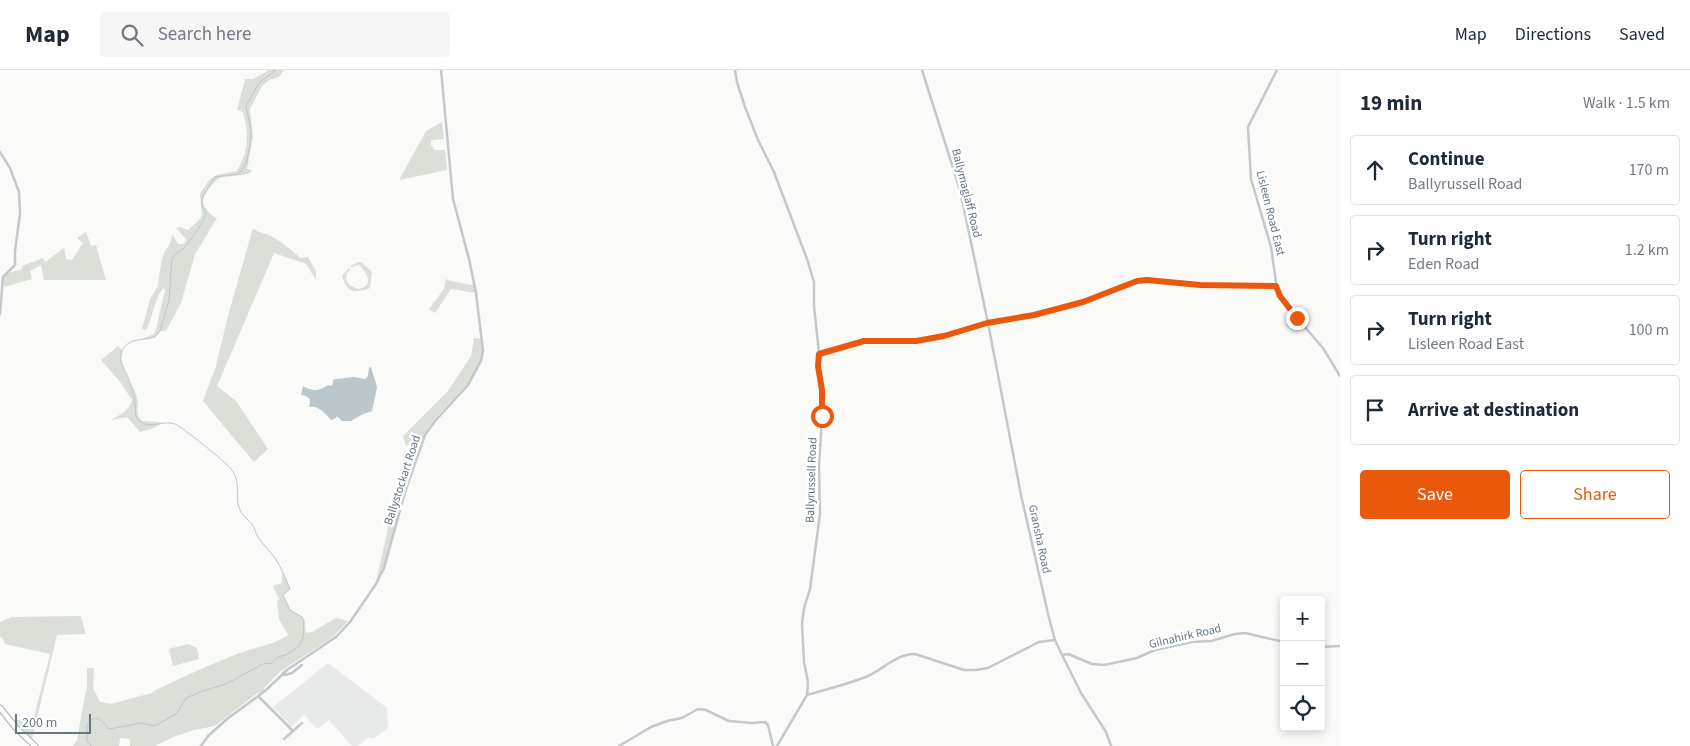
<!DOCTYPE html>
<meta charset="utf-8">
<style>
body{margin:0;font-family:"Source Sans 3",sans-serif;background:#f6f6f7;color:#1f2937}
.controls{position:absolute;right:15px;bottom:15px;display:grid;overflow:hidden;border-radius:5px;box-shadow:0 2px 8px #0003}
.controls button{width:45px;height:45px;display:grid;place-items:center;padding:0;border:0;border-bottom:1px solid #e0e1e3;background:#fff;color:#1f2937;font:25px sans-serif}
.scale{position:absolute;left:15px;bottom:12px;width:76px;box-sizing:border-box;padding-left:5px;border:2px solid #657683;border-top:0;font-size:14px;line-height:18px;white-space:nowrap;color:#657683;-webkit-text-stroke:4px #fff;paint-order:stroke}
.stop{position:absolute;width:15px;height:15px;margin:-11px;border:4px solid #ea580c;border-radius:50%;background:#fff}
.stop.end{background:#ea580c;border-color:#fff;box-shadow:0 1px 5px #0008}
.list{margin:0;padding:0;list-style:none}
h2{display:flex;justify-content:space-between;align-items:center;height:65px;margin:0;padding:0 20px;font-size:21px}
h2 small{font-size:16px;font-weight:400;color:#747a83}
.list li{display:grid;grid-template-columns:32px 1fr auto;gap:15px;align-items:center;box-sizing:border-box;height:70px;margin:0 10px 10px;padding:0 10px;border:1px solid #e0e1e3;border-radius:5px}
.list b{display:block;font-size:19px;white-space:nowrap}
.list p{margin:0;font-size:16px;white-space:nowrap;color:#747a83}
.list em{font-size:16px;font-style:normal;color:#747a83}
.actions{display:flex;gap:10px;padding:15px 20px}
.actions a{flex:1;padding:11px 0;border:1px solid #ea580c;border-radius:5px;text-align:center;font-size:18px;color:#ea580c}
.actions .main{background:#ea580c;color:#fff}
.icon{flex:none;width:28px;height:28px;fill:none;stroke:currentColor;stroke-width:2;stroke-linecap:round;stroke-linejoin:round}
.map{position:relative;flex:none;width:1340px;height:676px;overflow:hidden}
header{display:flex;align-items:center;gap:30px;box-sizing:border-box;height:70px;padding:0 25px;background:#fff;border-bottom:1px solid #e0e1e3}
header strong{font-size:24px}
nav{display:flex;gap:28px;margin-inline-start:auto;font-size:18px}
.search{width:350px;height:45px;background:#f6f6f7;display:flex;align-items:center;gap:12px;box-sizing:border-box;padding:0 18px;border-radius:5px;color:#747a83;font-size:19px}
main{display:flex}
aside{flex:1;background:#fff}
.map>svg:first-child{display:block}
.built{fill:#e8e9e9}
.green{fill:#dadfd7}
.water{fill:#bbc7cb}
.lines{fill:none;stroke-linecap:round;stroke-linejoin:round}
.stream{stroke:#bbc7cb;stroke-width:1}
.trunk-casing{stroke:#b4b9bd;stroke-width:7}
.minor{stroke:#c3c8cc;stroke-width:2.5}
.tertiary{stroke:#c3c8cc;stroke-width:2.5}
.trunk{stroke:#fff;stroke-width:4.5}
.route{stroke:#ea580c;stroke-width:6}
.labels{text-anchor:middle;stroke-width:5;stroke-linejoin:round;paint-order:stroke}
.street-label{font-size:12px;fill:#657683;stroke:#fff}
</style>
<header>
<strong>Map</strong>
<div class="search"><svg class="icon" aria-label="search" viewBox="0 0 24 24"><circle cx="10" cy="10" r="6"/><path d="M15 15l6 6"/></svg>Search here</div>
<nav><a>Map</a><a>Directions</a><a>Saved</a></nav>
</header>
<main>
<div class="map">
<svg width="1340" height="676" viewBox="0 0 1340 676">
<rect width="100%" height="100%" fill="#fafaf8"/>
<path class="built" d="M328,593l59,45 1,20 -15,11 -4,-2 -11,9h-6l-23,-26 -12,9 -13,-14 -13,12 -18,-20z"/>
<path class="green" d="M269,0h15l-5,7 -10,3 -7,6 -12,23 3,28 -6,32 5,1 -2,3c-9,4 -23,2 -30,5 -6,3 -16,15 -17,22 -1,7 8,16 14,18l-22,36 -14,49 -15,28h-6c-4,7 -10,8 -18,8l12,-5 2,-5 9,-39 -1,-2c-9,7 -11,30 -18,42l-4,-1 8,-30 8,-13c0,-4 4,-29 6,-33 5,-9 7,-9 8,-19l6,10h6l2,-5 -10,-11 4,-1 8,3 11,-10 3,-5 -2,-21 9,-14 7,-5 21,-4c12,-21 12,-36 6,-59l-6,-2 8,-31h8z
M442,52l2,17 -13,1v5l4,5h10l2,20 -48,10 27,-49z
M253,158c5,5 12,5 18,8 11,6 20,14 29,22l8,-1 8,14v9l-10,-16 -32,-11 -57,133 19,15 32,48 -14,13 -51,-61 13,-35 12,-50z
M86,162l5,14 5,-1 10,35h-62l-3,-15 -11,6 2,8 -28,8c-2,-16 6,-14 18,-18v-3l21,-8 2,4 19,-14 2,11 6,1 11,-17 -6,-5z
M358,192h3l11,10 -2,16c-15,6 -23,5 -28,-12l7,-8 1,2 -3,3 -1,6 3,6 9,4c17,-3 9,-16 1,-24l-7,2 -2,-1z
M446,208l1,2 23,5 4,-1 2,9 -25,-4 -16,24 -6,-4 15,-20z
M474,268l8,1c5,36 -28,56 -48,81 -7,8 -11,17 -15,27l-8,-3 -5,2 -3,-10 45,-45 23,-35z
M118,276l5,5c-7,18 14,34 15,52 0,7 -2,12 4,18l17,1 4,1 -9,5 -14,4 -13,-15 -16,3c9,-5 19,-10 21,-20l-11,-17 -20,-23z
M414,382h3l-34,116 -7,14 17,-75 8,-23 2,-24z
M282,502l7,15 1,2 -7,6 7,15 12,7 2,4 2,12 6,-1 24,-14 12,3 -15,16 -52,34 -17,17 1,3 -9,3 -41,32 -21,4 -21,7 -18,9h-25v-7l-10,-1 -1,8h-46l4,-6 10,-55v-17h7l-1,20 7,14 11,2 41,-11 2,-2c28,-14 57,-27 86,-38 16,-6 34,-8 48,-18l-9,-16 -2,-18 2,-1 -6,-14 9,-3z
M81,546l5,18 -29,1 -25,104 -17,-18 19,-4 16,-63 -45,-10 -3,-7h-2v-15l12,-5z
M188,574l9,4 2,11 -26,7 -4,-17z"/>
<path class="water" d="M371,297l6,20 -5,24 -9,3 -12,7h-9l-5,-5 -1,2 -5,2c-6,-7 -13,-15 -22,-13 3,-8 0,-11 -8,-12l2,-9c10,6 16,5 25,-1l4,1 1,-6 3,-1 18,-2 11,2 3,-3 1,-8z"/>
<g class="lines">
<path class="stream" d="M91,676l-4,-5v-16c9,-13 14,-5 22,4l32,-6 14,3 21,-12 10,-16 17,-7 23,-7 37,-20 9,-1 6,-6 10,-3 11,-8 4,-8 1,-17 -2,-4 -12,-7 -7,-15 7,-6c-4,-10 -9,-22 -15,-31 -5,-7 -12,-13 -17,-21 -2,-3 -3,-7 -4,-10 -3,-5 -9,-9 -13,-15 -8,-14 2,-28 -10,-43 -4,-6 -50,-43 -56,-45 -11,-4 -25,5 -34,-2 -8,-5 -5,-12 -6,-20 0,-3 -5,-18 -6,-22 -3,-10 -12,-18 -7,-29 7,-14 20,-10 33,-14l5,-6 9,-31 3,-41c3,-6 7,-7 12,-11 4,-4 23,-31 22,-35 -1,-3 -3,-4 -4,-7v-8l13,-21 24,-3 7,-10 4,-19 1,-16 -5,-23 13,-23 17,-13"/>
<defs>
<path id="trunk" d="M0,638l16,20 19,18"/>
</defs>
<use href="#trunk" class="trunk-casing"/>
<path class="minor" d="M735,0l2,12 8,25 13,33 16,32 33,87 7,23v24l5,47 -1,13 5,35 -4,65 1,48 -10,75 -6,19 -2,16 2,38 4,20 -1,13
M922,0l38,120 28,133 33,172 28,123 6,22
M1277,0l-29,57 3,52 20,68 6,42 20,29 26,30 17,28
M0,82l10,16 9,24 1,22 -5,37v14l-12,12 -3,37
M819,283l45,-12h52l27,-5 44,-13 47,-8 49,-13 49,-20 11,-2 57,5 76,1
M1062,585l19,38 25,39 5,14
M283,603l2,2 7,-2 10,-8
M258,626l35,35
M284,669l18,-16
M201,676l7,-10 19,-17 38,-28 22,-21 49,-33 14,-15 26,-38 8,-16 22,-79 19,-54 10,-14 33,-36 13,-24 2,-10 -7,-58 -7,-34 -16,-60 -12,-129"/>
<path class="tertiary" d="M1321,577l19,-1
M619,676l32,-19 16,-6 15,-3 16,-9 8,1 23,11 23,2 13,-1 3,3 5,21
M777,676l30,-51c20,-6 42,-11 61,-19 16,-7 28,-22 47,-22l49,16h12l12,-2 51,-26 16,-2 7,15 6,-1 24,10 12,1 33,-7 18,-8 37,-8 19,-1 24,-7 10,-1 39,9"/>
<use href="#trunk" class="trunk"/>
</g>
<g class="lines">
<path class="route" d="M822,346v-26l-4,-24 1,-12 45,-13h52l28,-5 43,-13 47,-8 49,-13 54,-21 10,-1 53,5 76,1 4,10 17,22"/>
</g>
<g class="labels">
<g class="street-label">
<text transform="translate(967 123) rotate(76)" y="4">Ballymaglaff Road</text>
<text transform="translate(1271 143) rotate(76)" y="4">Lisleen Road East</text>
<text transform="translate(402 410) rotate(-72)" y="4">Ballystockart Road</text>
<text transform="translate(811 410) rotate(-88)" y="4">Ballyrussell Road</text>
<text transform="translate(1040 469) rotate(78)" y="4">Gransha Road</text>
<text transform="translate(1185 566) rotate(-13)" y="4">Gilnahirk Road</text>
</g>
</g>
</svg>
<div class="controls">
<button>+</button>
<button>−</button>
<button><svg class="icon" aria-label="locate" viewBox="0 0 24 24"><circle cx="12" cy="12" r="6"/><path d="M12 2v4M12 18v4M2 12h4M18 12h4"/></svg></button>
</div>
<div class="scale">200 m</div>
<div class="stop" style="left:822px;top:346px"></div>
<div class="stop end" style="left:1297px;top:248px"></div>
</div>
<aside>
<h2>19 min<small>Walk · 1.5 km</small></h2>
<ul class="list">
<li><svg class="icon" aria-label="ahead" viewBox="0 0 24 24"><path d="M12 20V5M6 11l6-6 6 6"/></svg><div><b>Continue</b><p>Ballyrussell Road</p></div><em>170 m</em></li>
<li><svg class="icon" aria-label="right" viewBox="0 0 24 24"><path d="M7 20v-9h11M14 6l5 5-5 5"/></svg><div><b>Turn right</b><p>Eden Road</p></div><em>1.2 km</em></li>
<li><svg class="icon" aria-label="right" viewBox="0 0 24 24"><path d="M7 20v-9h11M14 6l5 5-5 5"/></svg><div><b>Turn right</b><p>Lisleen Road East</p></div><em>100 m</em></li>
<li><svg class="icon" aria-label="arrive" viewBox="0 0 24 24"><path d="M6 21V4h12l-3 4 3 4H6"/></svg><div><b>Arrive at destination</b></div></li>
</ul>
<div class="actions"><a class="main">Save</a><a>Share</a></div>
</aside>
</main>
